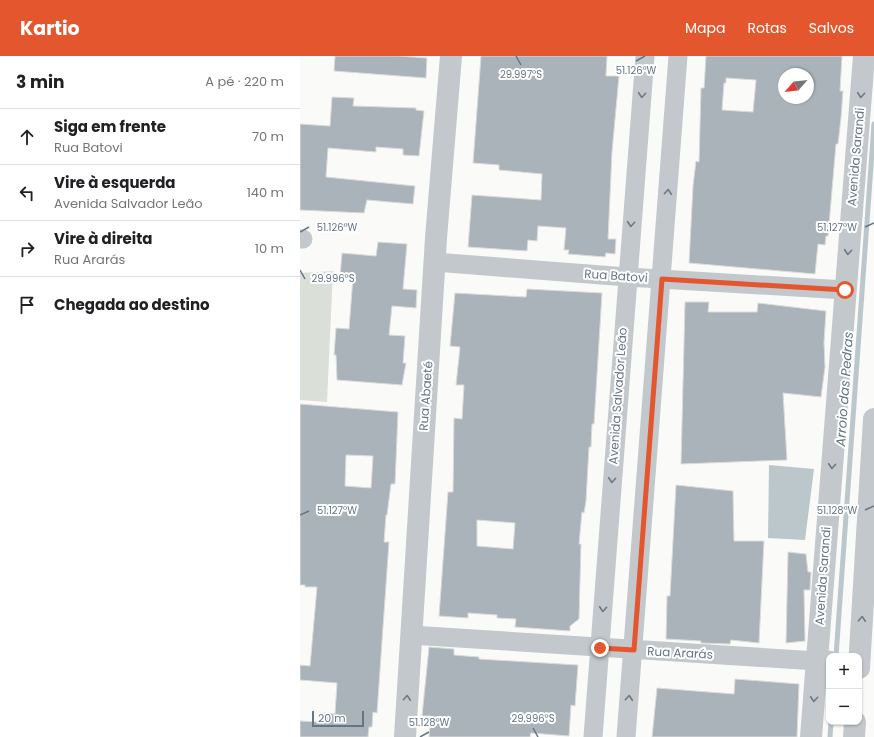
<!DOCTYPE html>
<html lang="pt">
<meta charset="utf-8">
<style>
body{margin:0;font-family:Poppins,sans-serif;background:#f6f6f6;color:#202124}
.controls{position:absolute;right:12px;bottom:12px;display:grid;overflow:hidden;border-radius:8px;box-shadow:0 1px 3px #0004}
.controls button{width:36px;height:36px;display:grid;place-items:center;padding:0;border:0;border-bottom:1px solid #e0e0e0;background:#fff;color:#202124;font:20px sans-serif}
.compass{position:absolute;left:478px;top:12px;width:36px;height:36px;border-radius:50%;background:#fff;box-shadow:0 1px 3px #0004;rotate:243deg}
.scale{position:absolute;left:12px;bottom:10px;width:52px;box-sizing:border-box;padding-left:4px;border:2px solid #657683;border-top:0;font-size:11px;line-height:14px;white-space:nowrap;color:#657683;-webkit-text-stroke:3px #fff;paint-order:stroke}
.stop{position:absolute;width:12px;height:12px;margin:-9px;border:3px solid #e4572e;border-radius:50%;background:#fff}
.stop.end{background:#e4572e;border-color:#fff;box-shadow:0 1px 4px #0008}
.list{margin:0;padding:0;list-style:none}
h2{display:flex;justify-content:space-between;align-items:center;height:52px;margin:0;padding:0 16px;font-size:17px}
h2 small{font-size:13px;font-weight:400;color:#757577}
.list li{display:grid;grid-template-columns:26px 1fr auto;gap:12px;align-items:center;box-sizing:border-box;height:56px;padding:0 16px;border-top:1px solid #e0e0e0}
.list b{display:block;font-size:15px;white-space:nowrap}
.list p{margin:0;font-size:13px;white-space:nowrap;color:#757577}
.list em{font-size:13px;font-style:normal;color:#757577}
.icon{flex:none;width:22px;height:22px;fill:none;stroke:currentColor;stroke-width:2;stroke-linecap:round;stroke-linejoin:round}
.map{position:relative;flex:none;width:574px;height:681px;overflow:hidden}
header{display:flex;align-items:center;gap:24px;box-sizing:border-box;height:56px;padding:0 20px;background:#e4572e;color:#fff}
header strong{font-size:19px}
nav{display:flex;gap:22px;margin-inline-start:auto;font-size:14px}
main{display:flex}
aside{flex:1;background:#fff}
.map>svg:first-child{display:block}
.green{fill:#dadfd7}
.water{fill:#bbc7cb}
.lines{fill:none;stroke-linecap:round;stroke-linejoin:round}
.stream{stroke:#bbc7cb;stroke-width:5}
.building{fill:#aab3b9;stroke:#dcdcda;fill-rule:evenodd}
.minor{stroke:#c3c8cc;stroke-width:19}
.tertiary{stroke:#c3c8cc;stroke-width:22}
.oneway{stroke:#6a7a87}
.route{stroke:#e4572e;stroke-width:5}
.ticks{fill:none;stroke:#657683;stroke-width:1.5}
.labels{text-anchor:middle;stroke-width:4;stroke-linejoin:round;paint-order:stroke}
.street-label{font-size:12px;fill:#657683;stroke:#fff}
.water-label{font-size:13px;font-style:italic;fill:#60757c;stroke:#fff}
.ticks-label{font-size:10px;text-anchor:middle;fill:#657683;stroke:#fff;stroke-width:4;stroke-linejoin:round;paint-order:stroke}
</style>
<header>
<strong>Kartio</strong>
<nav><a>Mapa</a><a>Rotas</a><a>Salvos</a></nav>
</header>
<main>
<aside>
<h2>3 min<small>A pé · 220 m</small></h2>
<ul class="list">
<li><svg class="icon" aria-label="ahead" viewBox="0 0 24 24"><path d="M12 20V5M6 11l6-6 6 6"/></svg><div><b>Siga em frente</b><p>Rua Batovi</p></div><em>70 m</em></li>
<li><svg class="icon" aria-label="left" viewBox="0 0 24 24"><path d="M17 20v-9H6M10 6l-5 5 5 5"/></svg><div><b>Vire à esquerda</b><p>Avenida Salvador Leão</p></div><em>140 m</em></li>
<li><svg class="icon" aria-label="right" viewBox="0 0 24 24"><path d="M7 20v-9h11M14 6l5 5-5 5"/></svg><div><b>Vire à direita</b><p>Rua Ararás</p></div><em>10 m</em></li>
<li><svg class="icon" aria-label="arrive" viewBox="0 0 24 24"><path d="M6 21V4h12l-3 4 3 4H6"/></svg><div><b>Chegada ao destino</b></div></li>
</ul>
</aside>
<div class="map">
<svg width="574" height="681" viewBox="0 0 574 681">
<rect width="100%" height="100%" fill="#fafaf8"/>
<path class="green" d="M33,215l-6,131 -27,-2v-127z"/>
<path class="water" d="M469,409l45,4 -9,71 -37,-2z"/>
<g class="lines">
<path class="stream" d="M536,600l38,-532
M530,681l1,-15"/>
</g>
<path class="building" d="M35,0h64l28,2 -1,20 -92,-7z
M181,0h126l-1,20h13l-7,76 -4,87h8l-1,15 -9,-1 -1,4 -37,-3 1,-4h-5l2,-22 -28,-2 -1,15 -9,-1 -1,11 -59,-4 4,-52 69,5 1,-26 -43,-4v-5l-26,-2z
M406,0h136l-2,35h3l-2,27 -3,26h-2l-8,92h-2l-1,9 -7,-1 -3,30 -126,-11 4,-77 3,-25 3,1 2,-74h3zM484,18h24v24h-24zM426,22l30,2 -3,32 -31,-2 2,-27h2z
M32,41l22,1 -1,8 63,2v2l8,1 -5,45 -16,-1v-6l-27,-2v5l-48,-4 -2,29 89,9 -2,18 -46,-4 -3,13 -64,-3v-86l30,2z
M78,186l29,2 -4,45 14,1 -1,18 -24,-2 -3,29 16,1 -2,27h3l-4,22 -65,-5 -1,-25h-2l2,-27 13,1 4,-52 -13,-1 2,-23 34,3z
M227,233l75,4 -8,131h-2l-1,23h-2l-3,54 -2,12 -2,-1 -3,32h2l-2,75 -9,7v5l-55,-4 1,-8 -19,-1v-3l-29,-2v5l-29,-2 9,-124h5l1,-74 8,1 2,-34h-8l4,-38 -10,-1 5,-53 71,4zM177,464l38,3 -2,26 -36,-3z
M385,246h24l-1,10h49l1,-9 68,8 -2,31 1,25 -4,30 -38,-4 4,67 -106,4z
M0,348l98,8 -3,72h-4l-4,31h-1l-2,27h5l-12,171 -4,-1 -1,15h-3l-1,10h-68v-16l19,1 1,-9 15,1 2,-31 -37,-3v-15l10,1 7,-79h-12v-2h-5zM46,399l27,1 -2,32 -26,-2z
M376,429l57,6 1,50h30l-5,102 -28,-3 -1,4 -29,-1v-2l-35,-2 1,-43h3z
M488,496l18,2 2,18h3l-1,18h-6l1,51 -19,2z
M129,591l25,2v6l25,2v2l99,6 -3,41 -4,-1 -2,31 -38,-3 -1,4h-101l2,-21h-9z
M435,623l64,5 -2,53h-145l5,-49 77,6z"/>
<g class="lines">
<path class="minor" d="M0,183h3
M135,206l192,15 218,13
M111,579l406,26 12,-1
M293,681l52,-681
M326,681l52,-681"/>
<path class="tertiary" d="M559,612l15,-249
M105,681l31,-499 15,-182
M511,681l53,-681
M554,681l1,-15"/>
</g>
<defs><path id="oneway-chevron" d="M-2-3.5L2.5 0L-2 3.5" fill="none" stroke-width="1.6" stroke-linecap="round" stroke-linejoin="round"/></defs>
<g class="oneway">
<use href="#oneway-chevron" transform="translate(342 39) rotate(95)"/>
<use href="#oneway-chevron" transform="translate(561 39) rotate(95)"/>
<use href="#oneway-chevron" transform="translate(368 136) rotate(-86)"/>
<use href="#oneway-chevron" transform="translate(331 168) rotate(95)"/>
<use href="#oneway-chevron" transform="translate(548 196) rotate(95)"/>
<use href="#oneway-chevron" transform="translate(532 410) rotate(94)"/>
<use href="#oneway-chevron" transform="translate(312 424) rotate(94)"/>
<use href="#oneway-chevron" transform="translate(303 553) rotate(94)"/>
<use href="#oneway-chevron" transform="translate(562 563) rotate(-87)"/>
<use href="#oneway-chevron" transform="translate(107 642) rotate(-86)"/>
<use href="#oneway-chevron" transform="translate(329 642) rotate(-85)"/>
<use href="#oneway-chevron" transform="translate(514 643) rotate(94)"/>
</g>
<g class="lines">
<path class="route" d="M300,592l34,2 28,-371 183,11"/>
</g>
<path class="ticks" d="M216,0l5,9M336,5l9,-5M565,171l9,-4M0,176l9,-5M0,214l5,9M565,454l9,-4M0,459l9,-4M233,672l5,9M120,681l9,-5"/>
<g class="labels">
<g class="street-label">
<text transform="translate(556 101) rotate(-85)" y="4">Avenida Sarandi</text>
<text transform="translate(316 220) rotate(4)" y="4">Rua Batovi</text>
<text transform="translate(126 340) rotate(-86)" y="4">Rua Abaeté</text>
<text transform="translate(318 340) rotate(-86)" y="4">Avenida Salvador Leão</text>
<text transform="translate(523 520) rotate(-86)" y="4">Avenida Sarandi</text>
<text transform="translate(380 597) rotate(3)" y="4">Rua Ararás</text>
</g>
<g class="water-label">
<text transform="translate(544 333) rotate(-86)" y="5">Arroio das Pedras</text>
</g>
</g>
<g class="ticks-label">
<text x="336" y="18">51.126°W</text>
<text x="221" y="22">29.997°S</text>
<text x="537" y="175">51.127°W</text>
<text x="37" y="175">51.126°W</text>
<text x="33" y="226">29.996°S</text>
<text x="537" y="458">51.128°W</text>
<text x="37" y="458">51.127°W</text>
<text x="233" y="666">29.996°S</text>
<text x="129" y="670">51.128°W</text>
</g>
</svg>
<div class="controls">
<button>+</button>
<button>−</button>
</div>
<svg class="compass" viewBox="-18 -18 36 36"><path d="M0-13l5 13h-10z" fill="#e53935"/><path d="M0 13l5-13h-10z" fill="#757577"/></svg>
<div class="scale">20 m</div>
<div class="stop" style="left:545px;top:234px"></div>
<div class="stop end" style="left:300px;top:592px"></div>
</div>
</main>
